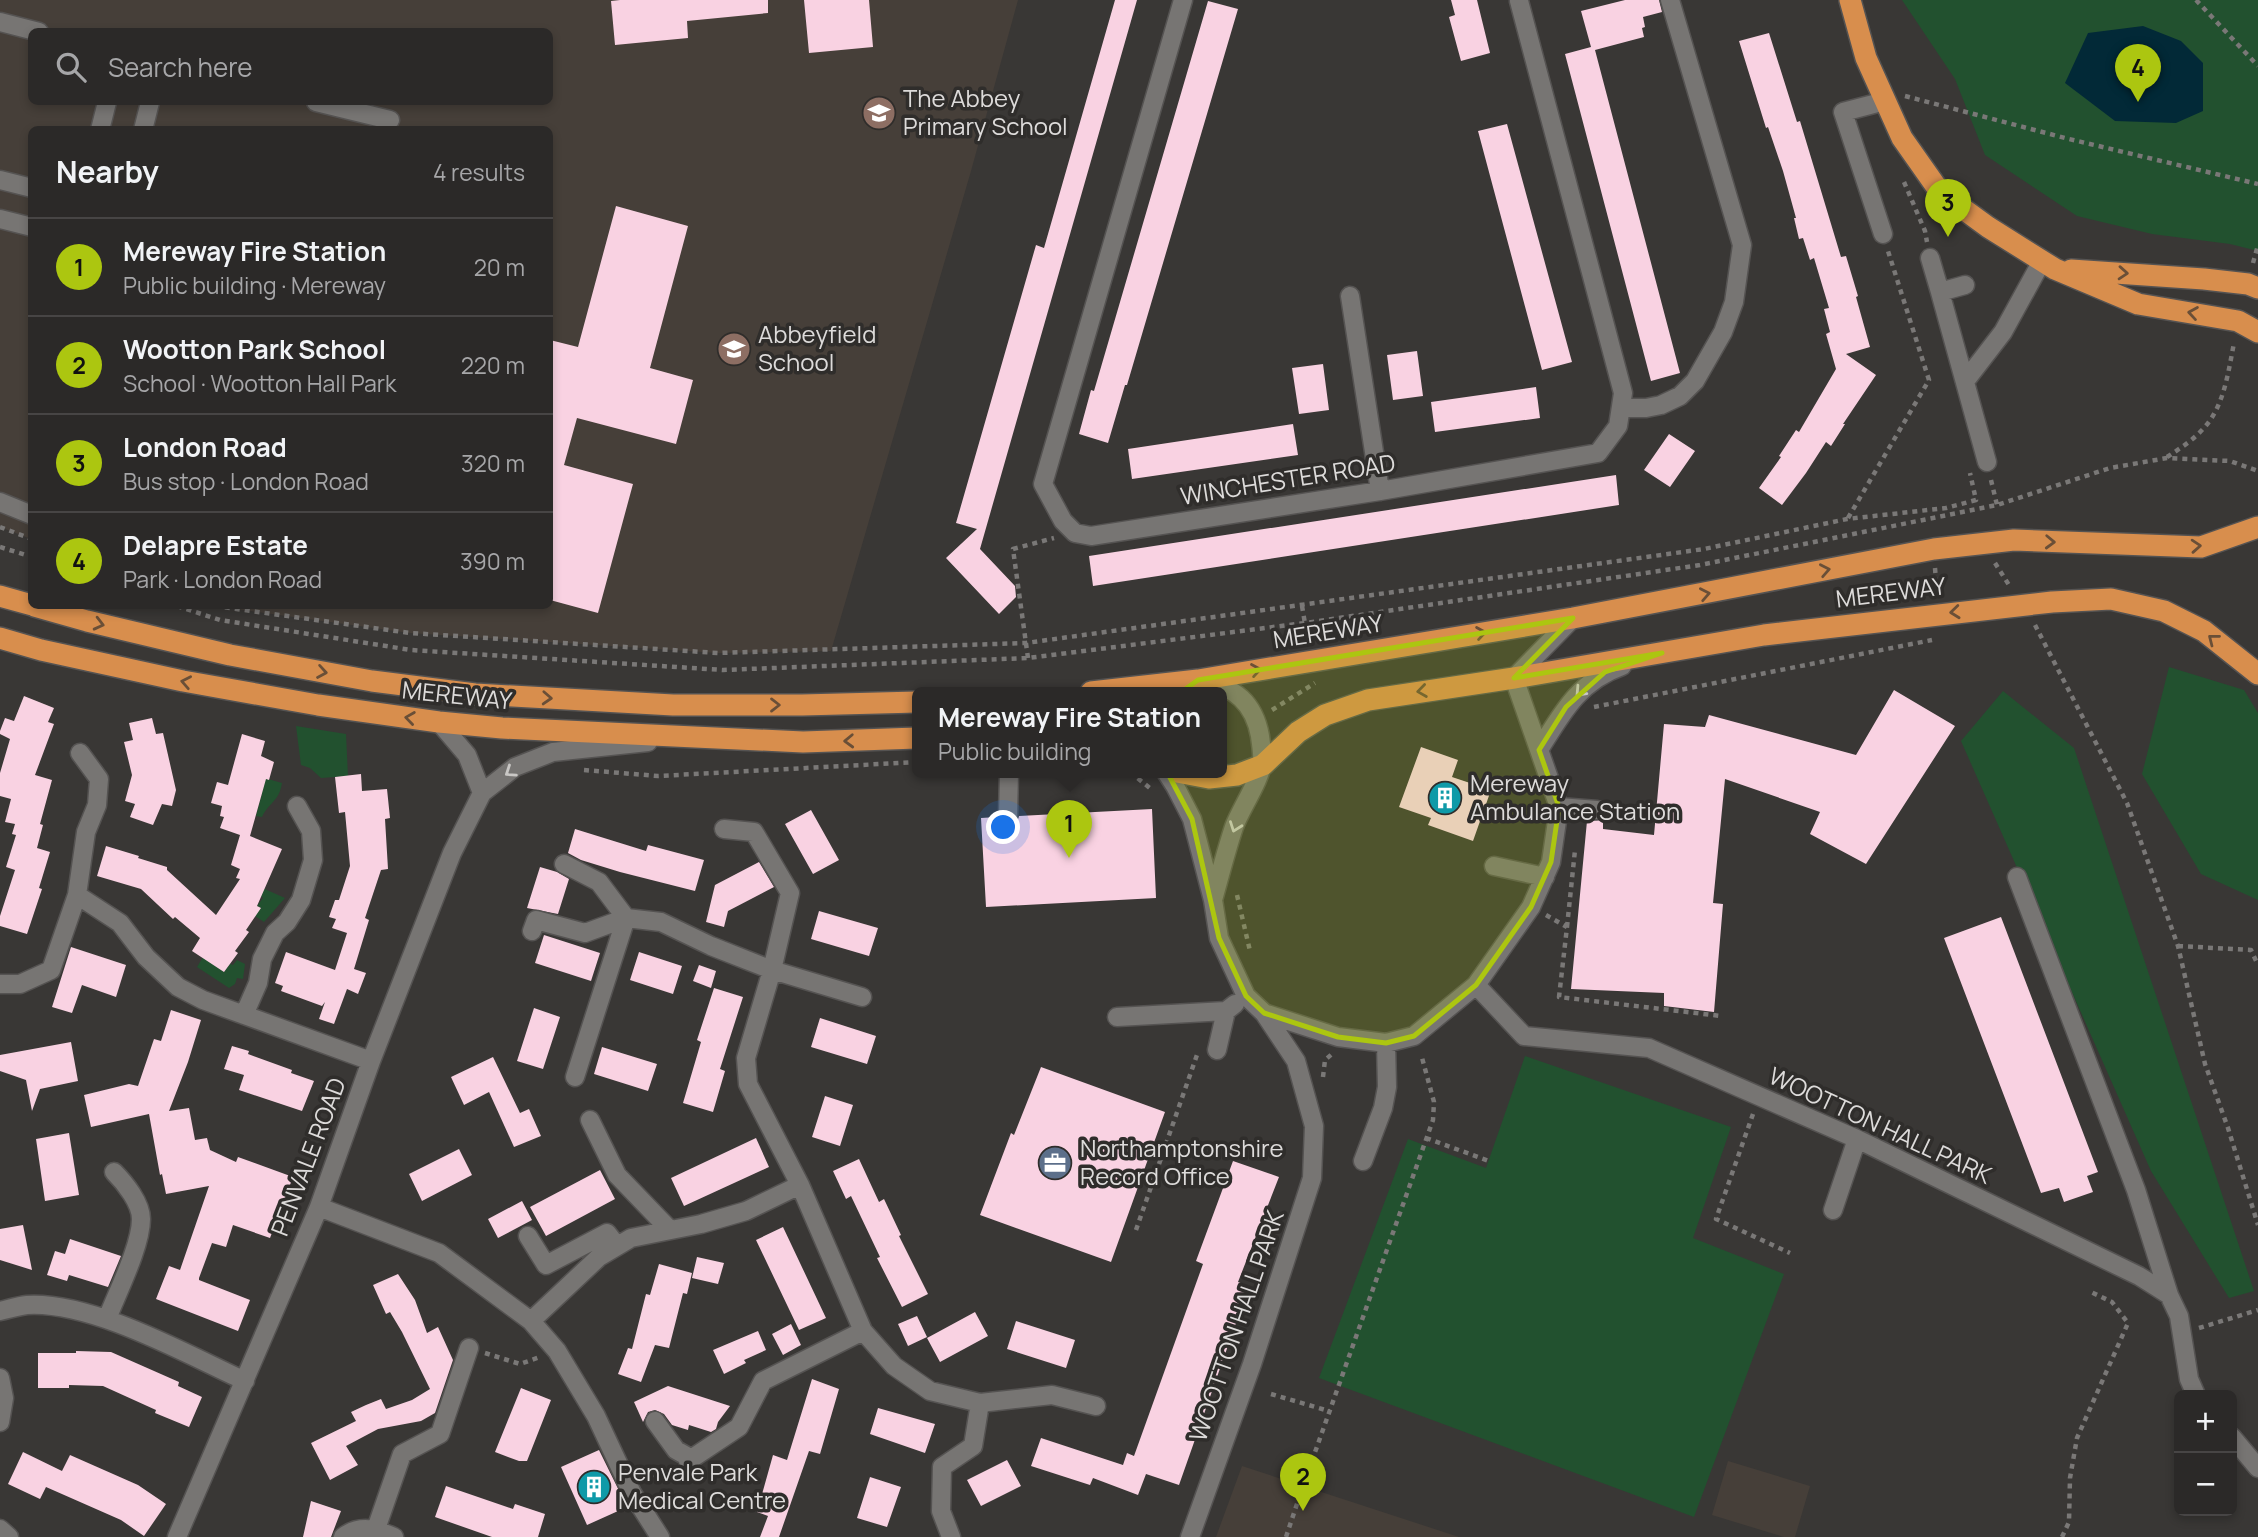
<!DOCTYPE html>
<meta charset="utf-8">
<style>
body{margin:0;font-family:Manrope,sans-serif;background:#333130;color:#f1f3f6}
.controls{position:absolute;right:21px;bottom:21px;display:grid;overflow:hidden;border-radius:10px;box-shadow:0 4px 10px #0003}
.controls button{width:63px;height:63px;display:grid;place-items:center;padding:0;border:0;border-bottom:2px solid #474545;background:#2b2928;color:#f1f3f6;font:35px sans-serif}
.you{position:absolute;left:1004px;top:828px;width:24px;height:24px;margin:-18px;border:5px solid #fff;border-radius:50%;background:#1a73e8;box-shadow:0 0 0 10px #1a73e833}
.badge{display:grid;place-items:center;width:46px;height:46px;border-radius:50%;background:#acc610;color:#111;font-size:23px;font-weight:700}
.pin{position:absolute;translate:-50% -58px;filter:drop-shadow(0 2px 4px #0008)}
.pin::after{content:'';position:absolute;top:37px;width:24px;height:21px;background:inherit;clip-path:polygon(0 0,100% 0,50% 100%)}
.popup{position:absolute;left:912px;top:687px;width:315px;height:91px;box-sizing:border-box;display:grid;place-content:center;border-radius:10px;background:#2b2928;filter:drop-shadow(0 2px 5px #0005);font-size:23px;white-space:nowrap;color:#a6a6a8}
.popup b{font-size:26px;color:#f1f3f6}
.popup::after{content:'';position:absolute;left:50%;top:100%;margin-left:-14px;border:14px solid transparent;border-top-color:#2b2928}
.list{margin:0;padding:0;list-style:none}
h2{display:flex;justify-content:space-between;align-items:center;height:91px;margin:0;padding:0 28px;font-size:30px}
h2 small{font-size:23px;font-weight:400;color:#a6a6a8}
.list li{display:grid;grid-template-columns:46px 1fr auto;gap:21px;align-items:center;box-sizing:border-box;height:98px;padding:0 28px;border-top:2px solid #474545}
.list b{display:block;font-size:26px;white-space:nowrap}
.list p{margin:0;font-size:23px;white-space:nowrap;color:#a6a6a8}
.list em{font-size:23px;font-style:normal;color:#a6a6a8}
.icon{flex:none;width:38px;height:38px;fill:none;stroke:currentColor;stroke-width:2;stroke-linecap:round;stroke-linejoin:round}
.map{position:relative;flex:none;width:2258px;height:1537px;overflow:hidden}
.search{position:absolute;background:#2b2928;box-shadow:0 4px 10px #0003;left:28px;top:28px;width:525px;height:77px;display:flex;align-items:center;gap:18px;box-sizing:border-box;padding:0 24px;border-radius:10px;color:#a6a6a8;font-size:26px}
.panel{position:absolute;background:#2b2928;box-shadow:0 4px 10px #0003;left:28px;top:126px;width:525px;height:483px;border-radius:10px}
.map>svg:first-child{display:block}
.built{fill:#463f39;fill-rule:evenodd}
.green{fill:#22512f}
.water{fill:#022937}
.building{fill:#f9d2e2}
.lines{fill:none;stroke-linecap:round;stroke-linejoin:round}
.minor-casing{stroke:#555352;stroke-width:21}
.highway-casing{stroke:#555352;stroke-width:24}
.path{stroke:#7a7877;stroke-width:4.5;stroke-dasharray:5 5;stroke-linecap:butt}
.minor{stroke:#777573;stroke-width:18}
.highway{stroke:#d88e4d;stroke-width:21}
.oneway{stroke:#6a4f37}
.oneway2{stroke:#c9c7c5}
.marked{fill:#acc610;fill-opacity:0.2;stroke:#acc610;stroke-width:5;stroke-linejoin:round}
.labels{text-anchor:middle;stroke-width:7;stroke-linejoin:round;paint-order:stroke}
.poi-label{font-size:24px;fill:#dddbda;stroke:#2f2d2b;text-anchor:start}
.street-label{font-size:24px;fill:#dddbda;stroke:#2f2d2b}
</style>
<div class="map">
<svg width="2258" height="1537" viewBox="0 0 2258 1537">
<rect width="100%" height="100%" fill="#393735"/>
<path class="built" d="M0,0h1018l-47,171 -140,480 -113,2 -308,-20 -195,-27h335v-476h-518l-1,409 -31,-12zM32,32h518v70h-518z
M1728,1461l82,25 -15,51h-11l-72,-22z
M1242,1466l61,20 156,51h-243z"/>
<path class="green" d="M1902,0h356v251l-28,-7 -78,-10 -75,-18 -92,-61 -30,-76z
M2169,667l75,23 14,23v187l-57,-26 -59,-100z
M2003,691l71,57 180,543 -25,7 -78,-127 -190,-430z
M296,726l50,8 2,42 -27,2 -11,-10 -9,-3z
M261,777l21,6c-3,19 -13,19 -20,34l-6,-1 6,-22z
M258,886l27,12 -21,24 -9,-6 6,-8 -4,-2 6,-8 -7,-6z
M203,957l21,15 6,-8 3,1 4,-5 8,4 -2,15 -6,-1 -2,6 -6,4 -32,-21z
M1525,1056l206,71 -38,111 91,36 -90,243 -375,-139 89,-239 78,29z"/>
<path class="water" d="M2143,26l38,15 22,22v48l-27,12 -61,-2 -50,-38 23,-50z"/>
<path class="building" d="M620,0h148v13l-81,8 1,17 -73,7 -4,-44z
M804,0h65l4,47 -64,6z
M1115,0h22l-157,549 35,37 1,11 -17,17 -53,-56 31,-29 -21,-6 80,-278 8,3z
M1451,0h26l13,53 -29,8 -12,-44 6,-2z
M1625,0h34l3,12 -19,5 2,10 -3,1 2,9 -49,13 85,323 -29,8 -86,-327 26,-7 -10,-36z
M1208,1l30,8 -111,376h-2l-17,58 -29,-9 12,-44 3,1z
M1769,33l28,89 3,-1 41,136 5,-1 12,40 -2,1 14,50 -24,7 30,21 -33,49h2l-14,22 -5,-4 -20,31 -24,32 -23,-17 22,-31 -2,-1 17,-26 3,2 37,-63 -10,-35 4,-2 -6,-23 5,-1 -15,-50 -4,2 -7,-22 -4,1 -5,-21h2l-13,-47 -15,-44 -2,1 -27,-87z
M1507,124l65,238 -30,8 -64,-239z
M616,206l72,20 -38,142 43,12 -17,64 -99,-26 -13,47 69,19 -35,129 -48,-13v-260l28,7z
M1417,351l6,45 -30,4 -6,-45z
M1323,364l6,46 -30,4 -7,-46z
M1536,387l4,31 -105,14 -4,-30z
M1293,424l5,31 -166,24 -4,-30z
M1669,434l26,17 -25,36 -26,-17z
M1616,475l3,30 -526,81 -4,-30z
M1894,690l61,36 -89,138 -56,-30 10,-22 -95,-33 -12,124 10,1 -9,108 -50,-6v-13l-93,-4 16,-168 16,-1v9l51,6 10,-111 41,3 4,-12 147,40z
M24,696l30,12 -6,14 6,2 -19,51 17,5 -12,44 3,1 -6,23 13,4 -11,36 3,1 -15,45 -27,-8v-10l15,-46 -9,-3 10,-32 -4,-1 3,-10 -10,-2 6,-23 -11,-3v-23l10,-34 -10,-5v-3l5,-13 9,3z
M152,718l4,16 7,-1 13,57 -4,16 -10,-2 -9,21 -23,-8 5,-13 -10,-3 7,-26 -8,-33 9,-2 -4,-17z
M242,734l23,7 -4,15 13,6 -5,18 -3,-1 -16,57 32,13 -25,57 4,2 -15,22 3,2 -14,19 3,2 -14,19 -32,-21 8,-13 -25,-21 -2,2 -32,-30 -44,-13 9,-30 33,10 -1,2 29,9v3l49,45 24,-36 -4,-1 4,-9 -9,-4 9,-30 -20,-7 4,-11 -4,-1 2,-10 -11,-3 6,-21 11,3z
M1421,747l37,13 -6,17 39,13 -18,51 -45,-16 3,-7 -32,-11z
M361,774l1,17 25,-2 3,29 -5,1 3,50 -7,1 -16,48 4,2 -15,49 12,4 -8,21 -11,-5 -13,35 -15,-5 6,-17 -3,4 -41,-15 2,-5 -8,-3 11,-31 49,18 12,-37 -15,-5 4,-9 -7,-2 6,-17h4l11,-34 -5,-54 -6,1 -4,-36z
M1152,809l4,89 -170,9 -5,-89 16,-1 5,8 6,2 9,-5 2,-6z
M811,810l28,50 -26,14 -28,-50z
M575,829l71,22 2,-6 56,15 -9,31 -75,-19 -39,-12 -13,-7z
M759,862l15,25 -46,24 -4,16 -18,-5 9,-37z
M540,867l17,5 12,7 -11,35 -31,-6z
M819,911l59,17 -9,28 -58,-17z
M2001,917l97,255 -11,4 6,16 -29,10 -5,-14 -18,5 -97,-255z
M544,935l56,18 -9,28 -56,-18z
M71,947l55,18 -10,32 -34,-12 -10,28 -20,-6z
M639,952l43,14 -9,28 -43,-14z
M699,965l17,6 -5,17 -18,-7z
M714,988l29,9 -23,72 5,2 -12,41 -30,-9 18,-61 -4,-2z
M534,1008l26,9 -17,52 -26,-8z
M171,1010l30,10 -13,42 -19,49 20,-3 6,32 12,-2 3,12 26,12 2,-5 55,20 -23,61 -37,-13 -7,22 -14,-4 -13,35v2l51,20 -12,31 -82,-32 13,-33 11,4 29,-84 -43,8 -4,-20 -2,1 -11,-61 -58,13 -7,-32 45,-11 9,2 16,-47 7,2z
M820,1018l56,18 -9,28 -56,-17z
M71,1042l7,39 -38,8 -8,22 -6,-31 -26,-9v-16z
M232,1046l17,5 -1,3 44,16 -1,3 23,8 -12,30 -63,-21 5,-15 -20,-6z
M602,1047l55,17 -9,27 -54,-17z
M493,1057l27,56 9,-4 12,27 -27,11 -25,-55 -25,13 -13,-28z
M1041,1067l124,45 -54,150 -131,-47 31,-82 3,2z
M825,1096l28,9 -13,41 -28,-9z
M69,1133l10,62 -34,6 -9,-62z
M756,1138l13,29 -85,39 -13,-28z
M459,1149l13,26 -50,26 -13,-27z
M859,1159l20,43 5,-3 17,36 -2,1 29,58 -26,13 -25,-49 3,-1 -29,-61 -5,3 -13,-28z
M1233,1161l46,16 -41,105 11,4 -70,199 -33,-11 -8,21 -45,-17 -3,7 -59,-19 10,-28 82,27 4,-12 7,3 69,-192 -7,-3z
M600,1170l15,29 -69,37 -16,-29z
M522,1201l10,19 -34,18 -10,-19z
M23,1225l9,45 -32,-10v-31z
M783,1227l43,91 -27,12 -43,-90z
M70,1239l51,17 -13,31 -39,-12 -2,6 -20,-6 8,-24 10,3z
M697,1257l27,6 -6,21 -26,-6z
M659,1264l33,9 -5,21 -4,-1 -14,55 -14,-3 -14,37 -23,-8 10,-26 4,1 14,-55 4,1z
M398,1274l17,26 12,33 11,-6 15,33 -18,53 -14,8 -43,8 -32,17 12,19 -28,15 -19,-37 45,-22 -5,-9 15,-7 15,-6 5,10 26,-9 18,-11 -28,-57 -12,-20 -4,2 -13,-29z
M975,1312l13,24 -48,26 -13,-24z
M917,1316l10,21 -19,9 -10,-22z
M1016,1321l59,19 -9,28 -59,-19z
M791,1324l10,21 -18,10 -11,-21z
M758,1331l8,19 -22,10 2,3 -22,11 -11,-24z
M76,1351l35,1 68,30 -1,4 24,11 -13,30 -34,-14 1,-3 -53,-24 -34,-1v3h-31v-35h38z
M812,1379l27,10 -19,65 -11,-3 -30,86h-19l8,-21 -11,-4 16,-57 14,5z
M668,1386l62,20 -12,16 -2,7 -5,3 -22,-7 -1,5 -16,-5 -8,-11 -9,-4 -7,2 -5,10 -9,-20z
M521,1388l30,12 -24,61h-8l-24,-9z
M878,1408l57,16 -10,29 -55,-19z
M599,1450l28,57 -40,18 -26,-58z
M23,1452l39,19 8,-16 68,30 28,19 -22,32 -23,-16 -75,-33 -6,12 -32,-15z
M1007,1460l14,26 -40,20 -14,-26z
M870,1477l31,10 -14,40 -30,-9z
M446,1486l67,23 2,-5 30,10 -7,23h-46l-57,-20z
M311,1501l30,10 -10,26h-28z"/>
<g class="lines">
<defs>
<path id="minor" d="M1183,0l-140,484 20,37 12,12 16,3 289,-45 218,-38 20,-27 5,-33 -104,-392
M0,22l39,10
M316,102l74,18
M100,130l7,-28
M143,130l7,-28
M0,180l32,8
M0,219l32,8
M1883,234l-40,-122 42,-11
M1930,258l10,34 25,-7
M1940,292l47,170
M1350,296l30,195
M1966,380l37,-48 39,-71
M1621,408h25l15,-3 19,-9 15,-15 28,-49 11,-30 8,-57 -72,-245
M0,502l32,13
M1203,681c32,6 51,22 57,55 1,9 3,18 2,27 -1,16 -22,47 -28,64 -8,24 -14,48 -21,73
M439,722l28,33 15,38
M1539,750c23,-37 40,-69 83,-84
M1166,772l9,14 17,33 21,81 6,38 27,58 18,17 74,24 48,6 28,-7 62,-51 55,-78 20,-45 8,-55 -45,-129 59,-60
M1559,807l38,3
M1008,816l1,-44
M724,829l30,3 36,61 -18,77 -26,88 2,26 52,101 63,146 31,35 36,25 50,12 72,-8 44,11
M564,864l35,18 27,36
M1494,866l51,11
M2017,877l119,313 33,105
M77,895l43,28 26,34 32,30 25,13 168,61
M532,931l4,-11 49,13 41,-15 35,4 50,24 61,24 90,27
M0,984h20l31,-14 26,-75 9,-63 11,-27 2,-26 -19,-26
M1476,985l48,51 125,12 208,91 282,137 30,19 10,21 10,63 7,16
M244,1015l14,-32 4,-24 13,-26 12,-11 14,-22 12,-40 -2,-29 -14,-25
M1117,1017l109,-6
M1217,1050l9,-39 9,-7
M575,1077l51,-159
M590,1120l27,55 53,55
M1363,1161l20,-53 4,-21 -1,-44
M319,1207l120,46 92,68 26,30 39,65 36,77 28,44
M1833,1210l24,-71
M528,1236l18,29 61,-32 10,13
M0,1311c9,-2 18,-5 27,-6 65,-4 159,49 218,76
M107,1319c10,-26 34,-73 34,-100 0,-16 -16,-36 -27,-47
M531,1321l68,-64 32,-19 70,-14 45,-13 54,-26
M0,1378l4,20 -4,24
M655,1421l21,29 16,9
M2232,1437l26,31
M688,1461l51,-34 24,-46 100,-50
M0,1529l9,8
M376,1529l26,-75 38,-20 29,-86
M177,1537l142,-330 52,-146 81,-208 30,-60 33,-26 38,-15 95,-10
M343,1537c17,-13 33,-8 51,0
M951,1537l-10,-26 1,-44 31,-21 7,-43
M1190,1537l62,-173 60,-186 2,-52 -18,-65 -32,-48"/>
<path id="highway" d="M1850,0l16,58 36,80 38,54 48,35 67,42 83,35 100,17 20,11
M2071,270l133,9 44,5 10,4
M0,596l32,9
M34,606l53,15 143,34 142,26 103,13 198,11h129l115,-3
M0,638l41,12 142,31 135,24 121,17 63,6 301,14 114,-4
M1091,692l107,-12 375,-62 361,-69 80,-9 187,7 57,-20
M1177,772l32,6 28,-3 26,-10 35,-33 27,-17 43,-15 146,-22 250,-43 288,-33 59,-3 53,12 40,20 54,43"/>
</defs>
<use href="#minor" class="minor-casing"/>
<use href="#highway" class="highway-casing"/>
<path class="path" d="M2196,0l62,66
M1905,96l164,43 189,45
M1904,182l21,49 2,11
M2253,263l5,-18
M2167,457c12,-8 25,-16 35,-27 22,-22 26,-57 32,-87
M1991,480l6,25
M1848,518l81,-138 -41,-129
M0,527l32,12
M0,547l32,10
M1995,563l14,22
M1935,568l2,26
M177,606l43,14 191,30 312,20 305,-12 277,-35 395,-58 297,-60 113,-37 57,-10 63,3 28,10
M215,606l195,27 308,20 308,-10 678,-94 143,-30 99,-11 30,-8 -6,-27
M1302,606l6,35
M2035,625l92,178 51,143 27,118 23,64 30,97
M1028,658l-15,-109 41,-11
M1594,707l338,-67
M1272,710l43,-27
M584,770l74,6 259,-14
M1130,772l21,17
M1237,895l13,56
M1546,915l21,12 -8,70 162,19
M1567,927l8,-77
M2178,946l73,4 7,15
M1323,1077l2,-17 7,-6
M1753,1114l-37,105 74,34
M1426,1138l63,23
M1136,1230l62,-178
M2199,1328l59,-18
M485,1353l35,11 20,-7
M1271,1394l58,17
M645,1482l27,-13
M1286,1537l17,-51 130,-366 1,-18 -13,-48
M2062,1537l7,-15 1,-44 7,-40 51,-115 -16,-21 -21,-10"/>
<use href="#minor" class="minor"/>
<use href="#highway" class="highway"/>
</g>
<defs><path id="oneway-chevron" d="M-2-3.5L2.5 0L-2 3.5" fill="none" stroke-width="1.6" stroke-linecap="round" stroke-linejoin="round" transform="scale(1.75)"/></defs>
<g class="oneway">
<use href="#oneway-chevron" transform="translate(2123 273) rotate(4)"/>
<use href="#oneway-chevron" transform="translate(2193 313) rotate(-171)"/>
<use href="#oneway-chevron" transform="translate(2050 542) rotate(2)"/>
<use href="#oneway-chevron" transform="translate(2196 546) rotate(-4)"/>
<use href="#oneway-chevron" transform="translate(1825 570) rotate(-11)"/>
<use href="#oneway-chevron" transform="translate(1705 594) rotate(-11)"/>
<use href="#oneway-chevron" transform="translate(1955 612) rotate(174)"/>
<use href="#oneway-chevron" transform="translate(99 624) rotate(14)"/>
<use href="#oneway-chevron" transform="translate(1481 633) rotate(-9)"/>
<use href="#oneway-chevron" transform="translate(2213 639) rotate(-142)"/>
<use href="#oneway-chevron" transform="translate(1256 670) rotate(-10)"/>
<use href="#oneway-chevron" transform="translate(322 672) rotate(10)"/>
<use href="#oneway-chevron" transform="translate(186 682) rotate(-169)"/>
<use href="#oneway-chevron" transform="translate(1422 691) rotate(172)"/>
<use href="#oneway-chevron" transform="translate(547 698) rotate(3)"/>
<use href="#oneway-chevron" transform="translate(775 705)"/>
<use href="#oneway-chevron" transform="translate(410 718) rotate(-172)"/>
<use href="#oneway-chevron" transform="translate(849 741) rotate(178)"/>
</g>
<g class="oneway2">
<use href="#oneway-chevron" transform="translate(1580 692) rotate(133)"/>
<use href="#oneway-chevron" transform="translate(510 772) rotate(146)"/>
<use href="#oneway-chevron" transform="translate(1235 827) rotate(110)"/>
</g>
<path class="marked" d="M1573,618l-59,60 148,-25 -57,19 -39,35 -27,43 20,57 -8,55 -20,45 -55,78 -62,51 -28,7 -48,-6 -74,-24 -18,-17 -27,-58 -27,-119 -34,-64 11,-54 29,-21z"/>
<defs>
<symbol id="school-disc" viewBox="-11 -11 22 22"><circle r="9.5" fill="#8d6e63" stroke="#2f2d2b"/><path d="M0-5L7-2L0 1L-7-2ZM-4 1L0 2.5L4 1V4Q0 6-4 4Z" fill="#fff"/></symbol>
<symbol id="building-disc" viewBox="-11 -11 22 22"><circle r="9.5" fill="#0f9aa8" stroke="#2f2d2b"/><path d="M-4-6H4V6H1V3H-1V6H-4ZM-2.5-4.3h1.7v1.8h-1.7ZM.8-4.3h1.7v1.8H.8ZM-2.5-1h1.7V.8h-1.7ZM.8-1h1.7V.8H.8Z" fill="#fff"/></symbol>
<symbol id="office-disc" viewBox="-11 -11 22 22"><circle r="9.5" fill="#5c6f8a" stroke="#2f2d2b"/><path d="M-6-3h4V-5.5h4V-3h4V5H-6ZM-1-4.5V-3h2v-1.5ZM-6 0V1H6V0Z" fill="#fff"/></symbol>
</defs>
<g fill-rule="evenodd">
<use href="#school-disc" x="860" y="94" width="38" height="38"/>
<use href="#school-disc" x="715" y="330" width="38" height="38"/>
<use href="#building-disc" x="1426" y="779" width="38" height="38"/>
<use href="#office-disc" x="1036" y="1144" width="38" height="38"/>
<use href="#building-disc" x="575" y="1468" width="38" height="38"/>
</g>
<g class="labels">
<g class="poi-label">
<text x="903" y="107">The Abbey<tspan x="903" dy="28">Primary School</tspan></text>
<text x="758" y="343">Abbeyfield<tspan x="758" dy="28">School</tspan></text>
<text x="1470" y="792">Mereway<tspan x="1470" dy="28">Ambulance Station</tspan></text>
<text x="1080" y="1157">Northamptonshire<tspan x="1080" dy="28">Record Office</tspan></text>
<text x="618" y="1481">Penvale Park<tspan x="618" dy="28">Medical Centre</tspan></text>
</g>
<g class="street-label">
<text transform="translate(1288 480) rotate(-9)" y="8">WINCHESTER ROAD</text>
<text transform="translate(1891 593) rotate(-7)" y="8">MEREWAY</text>
<text transform="translate(1328 632) rotate(-9)" y="8">MEREWAY</text>
<text transform="translate(457 696) rotate(6)" y="8">MEREWAY</text>
<text transform="translate(1880 1126) rotate(25)" y="8">WOOTTON HALL PARK</text>
<text transform="translate(309 1157) rotate(-69)" y="8">PENVALE ROAD</text>
<text transform="translate(1237 1326) rotate(-71)" y="8">WOOTTON HALL PARK</text>
</g>
</g>
</svg>
<div class="controls">
<button>+</button>
<button>−</button>
</div>
<div class="you"></div>
<div class="pin badge" style="left:1069px;top:858px">1</div>
<div class="popup"><b>Mereway Fire Station</b>Public building</div>
<div class="pin badge" style="left:1303px;top:1511px">2</div>
<div class="pin badge" style="left:1948px;top:237px">3</div>
<div class="pin badge" style="left:2138px;top:102px">4</div>
<div class="search"><svg class="icon" aria-label="search" viewBox="0 0 24 24"><circle cx="10" cy="10" r="6"/><path d="M15 15l6 6"/></svg>Search here</div>
<section class="panel">
<h2>Nearby<small>4 results</small></h2>
<ul class="list">
<li><span class="badge">1</span><div><b>Mereway Fire Station</b><p>Public building · Mereway</p></div><em>20 m</em></li>
<li><span class="badge">2</span><div><b>Wootton Park School</b><p>School · Wootton Hall Park</p></div><em>220 m</em></li>
<li><span class="badge">3</span><div><b>London Road</b><p>Bus stop · London Road</p></div><em>320 m</em></li>
<li><span class="badge">4</span><div><b>Delapre Estate</b><p>Park · London Road</p></div><em>390 m</em></li>
</ul>
</section>
</div>
